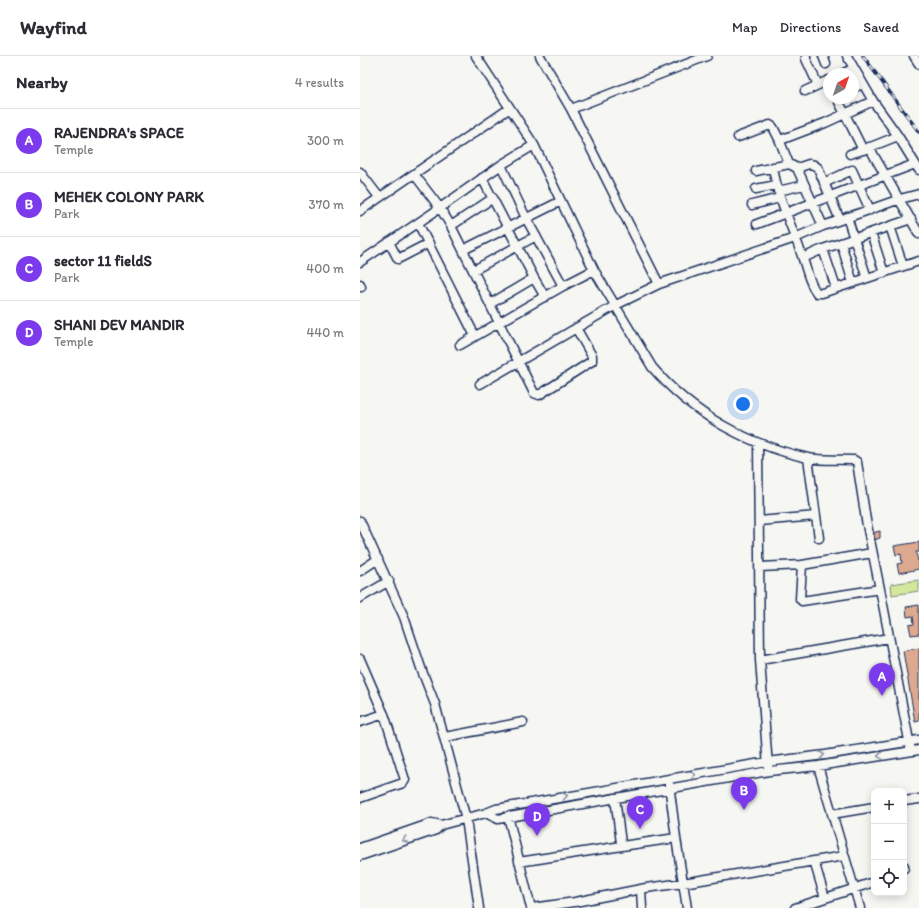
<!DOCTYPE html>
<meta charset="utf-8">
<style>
body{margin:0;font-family:Itim,sans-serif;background:#f2f2f3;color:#2b2b33}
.controls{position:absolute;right:12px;bottom:12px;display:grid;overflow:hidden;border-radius:8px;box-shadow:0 2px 10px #0003}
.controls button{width:36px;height:36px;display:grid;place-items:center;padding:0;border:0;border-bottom:1px solid #e1e1e2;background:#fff;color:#2b2b33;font:20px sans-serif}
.compass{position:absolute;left:463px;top:12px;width:36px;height:36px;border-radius:50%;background:#fff;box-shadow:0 2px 10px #0003;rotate:40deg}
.you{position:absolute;left:383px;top:348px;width:14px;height:14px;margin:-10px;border:3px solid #fff;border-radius:50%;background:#1a73e8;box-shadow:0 0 0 6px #1a73e833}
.badge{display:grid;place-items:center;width:26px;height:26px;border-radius:50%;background:#7c3aed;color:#fff;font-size:13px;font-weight:700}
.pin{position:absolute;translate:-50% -33px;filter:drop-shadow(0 1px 2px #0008)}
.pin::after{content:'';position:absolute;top:21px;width:14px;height:12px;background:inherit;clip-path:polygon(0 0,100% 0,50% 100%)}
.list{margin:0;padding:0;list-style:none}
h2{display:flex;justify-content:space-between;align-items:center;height:52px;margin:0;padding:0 16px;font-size:17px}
h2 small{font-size:13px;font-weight:400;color:#7c7c81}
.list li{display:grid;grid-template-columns:26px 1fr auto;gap:12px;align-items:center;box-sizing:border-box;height:64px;padding:0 16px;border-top:1px solid #e1e1e2}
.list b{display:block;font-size:15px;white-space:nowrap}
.list p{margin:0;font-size:13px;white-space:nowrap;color:#7c7c81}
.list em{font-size:13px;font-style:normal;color:#7c7c81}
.icon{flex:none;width:22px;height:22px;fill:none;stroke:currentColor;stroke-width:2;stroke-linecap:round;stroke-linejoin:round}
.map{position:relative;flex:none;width:559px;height:852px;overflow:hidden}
header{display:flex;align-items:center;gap:24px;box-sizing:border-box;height:56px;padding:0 20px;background:#fff;border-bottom:1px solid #e1e1e2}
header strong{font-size:19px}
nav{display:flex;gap:22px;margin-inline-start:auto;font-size:14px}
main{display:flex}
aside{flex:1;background:#fff}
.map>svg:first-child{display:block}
.green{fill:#d4e89c;stroke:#788c7d}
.building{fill:#ddaa90;stroke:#1b2f5e}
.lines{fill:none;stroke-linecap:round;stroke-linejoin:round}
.minor-casing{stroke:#1b2f5e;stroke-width:11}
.minor{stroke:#f6f6f2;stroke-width:8}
.rail-casing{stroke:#1b2f5e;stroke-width:3.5}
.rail{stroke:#f6f6f2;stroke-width:2;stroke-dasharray:6;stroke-linecap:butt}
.oneway{stroke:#8892a8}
</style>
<header>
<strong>Wayfind</strong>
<nav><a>Map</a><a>Directions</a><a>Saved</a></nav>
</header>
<main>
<aside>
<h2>Nearby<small>4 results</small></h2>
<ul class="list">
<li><span class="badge">A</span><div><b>RAJENDRA's SPACE</b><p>Temple</p></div><em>300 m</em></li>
<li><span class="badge">B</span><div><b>MEHEK COLONY PARK</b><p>Park</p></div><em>370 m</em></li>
<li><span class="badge">C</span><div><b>sector 11 fieldS</b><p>Park</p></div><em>400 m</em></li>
<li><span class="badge">D</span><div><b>SHANI DEV MANDIR</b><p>Temple</p></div><em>440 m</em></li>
</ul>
</aside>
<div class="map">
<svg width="559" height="852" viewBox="0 0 559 852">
<rect width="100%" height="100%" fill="#f6f6f2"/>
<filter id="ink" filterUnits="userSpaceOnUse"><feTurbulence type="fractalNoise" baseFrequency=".025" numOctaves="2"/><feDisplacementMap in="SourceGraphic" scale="8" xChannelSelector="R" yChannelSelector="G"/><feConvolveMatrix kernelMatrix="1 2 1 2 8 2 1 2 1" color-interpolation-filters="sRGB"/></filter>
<g filter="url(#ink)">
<path class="green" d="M559,524v11l-27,4 -1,-11z"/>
<path class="building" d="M520,475v7l-6,2 -2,-7z
M559,486v10h-3l2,9 1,-1v9l-20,4 -2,-9 5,-1 -1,-9 -5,1 -2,-9z
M559,549v29l-8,1 -2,-10 5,-1 -1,-8 -6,1 -1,-10z
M559,592v73l-4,1 -12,-71z"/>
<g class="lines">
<defs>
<path id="minor" d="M116,0l58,89 60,125 58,97c40,47 96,78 156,91 15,3 32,1 46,2l3,2 9,58 14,69 31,162
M180,0l31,53 88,175
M446,0v3l12,26
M463,0l3,8
M487,0l26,45 25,35 21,34
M554,0l5,8
M482,18l12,-6
M493,32l10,-4
M445,35l24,-11
M477,42l26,52
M211,53l136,-53
M378,81l32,-12 3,2 6,12h4l42,-16 48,-22
M419,83l10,25
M509,91l50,87
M490,98l13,-4 35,-14
M141,109l25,53 37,68
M413,111c5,33 20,61 30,92 4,11 6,25 14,34h5l97,-32
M437,112l12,-4 5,1 4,3 22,52
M396,115l33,-7 8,4 26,58
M0,116l19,25
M54,118l26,34 11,18 83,167 5,2 53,-34v-5l-16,-28
M122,122l52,100 -44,26
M464,127l28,-13 18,40
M396,133l20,-4
M418,135l26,-6
M392,149l28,-7
M0,155l150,-103
M487,161l20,61
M58,167l57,113
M397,168l158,-60
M91,170l42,-28
M530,170l13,40
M511,177l13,40
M29,186l9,17 31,-16
M481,187l12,40
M463,193l13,39
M103,194l98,-49
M443,202l20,-9 88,-30
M0,206l80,-54 61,-43 33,-20
M114,214l62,-34
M174,222l11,19
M0,228l1,3
M100,289l103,-59 31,-16
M120,328l136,-79 43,-21 136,-46 28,-12 77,-27 19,-5
M398,387l2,217 8,107
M448,402l11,80
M0,465l44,96 18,54 13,33 31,115 13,89
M399,465l57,-5
M442,509l70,-12
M400,511l42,-2 -2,34 2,2 78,-12
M0,515l18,-12
M0,542l29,-17
M0,603l25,58 20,63 -2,3 -43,15
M400,604l129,-22
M0,666l24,-8
M85,681l78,-15
M458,710l42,142
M309,728l7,54 11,70
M255,742l6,45 1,3 54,-8
M544,745l15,-2
M126,757l12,6 271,-48 49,-5 101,-16
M472,758l42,-7
M148,760l23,92
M0,792l72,-25 9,2 45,-12 10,-4 271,-47 58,-7 94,-15
M0,800l76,-26 5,-5
M454,805l11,37
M159,806l103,-16
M544,810v2
M281,833l1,19
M172,852l43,-6 71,-14 37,-5 161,-27
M435,852l79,-26"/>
</defs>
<use href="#minor" class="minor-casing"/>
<use href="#minor" class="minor"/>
<defs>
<path id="rail" d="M503,0l56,76"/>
</defs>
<use href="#rail" class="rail-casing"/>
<use href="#rail" class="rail"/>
</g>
<defs><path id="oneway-chevron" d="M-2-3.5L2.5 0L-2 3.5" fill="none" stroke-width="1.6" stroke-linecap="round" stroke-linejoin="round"/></defs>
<g class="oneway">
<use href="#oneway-chevron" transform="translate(462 699) rotate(-8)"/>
<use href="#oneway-chevron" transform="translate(520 700) rotate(171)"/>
<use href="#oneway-chevron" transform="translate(333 719) rotate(-10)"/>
<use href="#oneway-chevron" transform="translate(205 740) rotate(-10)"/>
<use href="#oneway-chevron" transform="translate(45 784) rotate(160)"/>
</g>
</g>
</svg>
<div class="controls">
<button>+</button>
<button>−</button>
<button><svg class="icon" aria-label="locate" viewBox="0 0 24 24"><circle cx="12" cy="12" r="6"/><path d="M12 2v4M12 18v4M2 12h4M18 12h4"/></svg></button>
</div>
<svg class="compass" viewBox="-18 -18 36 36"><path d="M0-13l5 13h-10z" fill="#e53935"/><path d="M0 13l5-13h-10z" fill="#7c7c81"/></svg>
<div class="you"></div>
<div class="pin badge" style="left:522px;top:640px">A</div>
<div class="pin badge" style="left:384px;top:754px">B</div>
<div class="pin badge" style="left:280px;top:773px">C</div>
<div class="pin badge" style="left:177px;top:780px">D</div>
</div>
</main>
